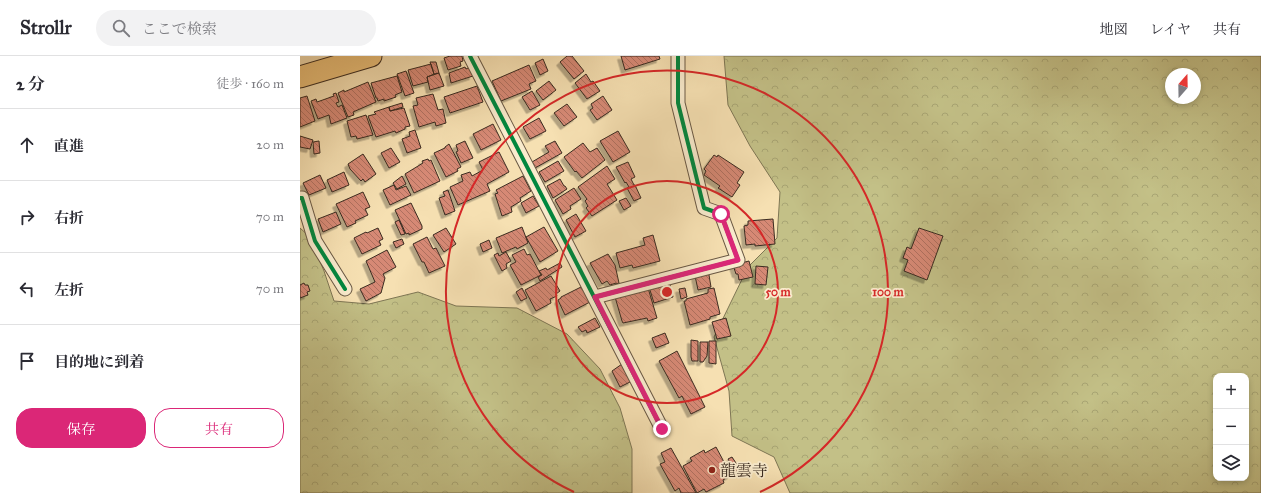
<!DOCTYPE html>
<html lang="ja">
<meta charset="utf-8">
<style>
body{margin:0;font-family:"IM FELL Great Primer","Noto Serif JP",serif;background:#f2f2f3;color:#2b2b33}
.controls{position:absolute;right:12px;bottom:12px;display:grid;overflow:hidden;border-radius:8px;box-shadow:0 2px 6px #0003}
.controls button{width:36px;height:36px;display:grid;place-items:center;padding:0;border:0;border-bottom:1px solid #e1e1e2;background:#fff;color:#2b2b33;font:20px sans-serif}
.compass{position:absolute;left:865px;top:12px;width:36px;height:36px;border-radius:50%;background:#fff;box-shadow:0 2px 6px #0003;rotate:20deg}
.stop{position:absolute;width:12px;height:12px;margin:-9px;border:3px solid #db2777;border-radius:50%;background:#fff}
.stop.end{background:#db2777;border-color:#fff;box-shadow:0 1px 4px #0008}
.list{margin:0;padding:0;list-style:none}
h2{display:flex;justify-content:space-between;align-items:center;height:52px;margin:0;padding:0 16px;font-size:17px}
h2 small{font-size:13px;font-weight:400;color:#7c7c81}
.list li{display:grid;grid-template-columns:26px 1fr auto;gap:12px;align-items:center;box-sizing:border-box;height:72px;padding:0 16px;border-top:1px solid #e1e1e2}
.list b{display:block;font-size:15px;white-space:nowrap}
.list em{font-size:13px;font-style:normal;color:#7c7c81}
.actions{display:flex;gap:8px;padding:12px 16px}
.actions a{flex:1;padding:9px 0;border:1px solid #db2777;border-radius:16px;text-align:center;font-size:14px;color:#db2777}
.actions .main{background:#db2777;color:#fff}
.icon{flex:none;width:22px;height:22px;fill:none;stroke:currentColor;stroke-width:2;stroke-linecap:round;stroke-linejoin:round}
.map{position:relative;flex:none;width:961px;height:437px;overflow:hidden}
header{display:flex;align-items:center;gap:24px;box-sizing:border-box;height:56px;padding:0 20px;background:#fff;border-bottom:1px solid #e1e1e2}
header strong{font-size:19px}
nav{display:flex;gap:22px;margin-inline-start:auto;font-size:14px}
.search{width:280px;height:36px;background:#f2f2f3;display:flex;align-items:center;gap:10px;box-sizing:border-box;padding:0 14px;border-radius:22px;color:#7c7c81;font-size:15px}
main{display:flex}
aside{flex:1;background:#fff}
.map>svg:first-child{display:block}
.forest{fill:url(#forest-crowns);stroke:#7e7654;fill-rule:evenodd}
.building{fill:url(#building-back-hatch);stroke:#3a2b20;filter:url(#shadow)}
.lines{fill:none;stroke-linecap:round;stroke-linejoin:round}
.street-casing{stroke:#695844;stroke-width:15}
.primary-casing{stroke:#3a2b20;stroke-width:23}
.street{stroke:#f9ebcd;stroke-width:13}
.primary{stroke:#ebc079;stroke-width:21}
.cycleway-casing{stroke:#f9ebcd;stroke-width:6}
.cycleway{stroke:#00873e;stroke-width:4}
.route{stroke:#db2777;stroke-width:5}
.ring{fill:none;stroke:#d62828;stroke-width:2}
.poi-dot{fill:#8f2418;stroke:#f9ebcd;stroke-width:1.5}
.labels{text-anchor:middle;stroke-width:3.5;stroke-linejoin:round;paint-order:stroke}
.poi-label{font-size:16px;fill:#3a2b20;stroke:#f9ebcd;text-anchor:start}
.centre{fill:#d62828;stroke:#f9ebcd;stroke-width:2}
.ring-label{font-size:12px;text-anchor:middle;font-weight:bold;fill:#d62828;stroke:#f9ebcd;stroke-width:3.5;stroke-linejoin:round;paint-order:stroke}
</style>
<header>
<strong>Strollr</strong>
<div class="search"><svg class="icon" aria-label="search" viewBox="0 0 24 24"><circle cx="10" cy="10" r="6"/><path d="M15 15l6 6"/></svg>ここで検索</div>
<nav><a>地図</a><a>レイヤ</a><a>共有</a></nav>
</header>
<main>
<aside>
<h2>2 分<small>徒歩 · 160 m</small></h2>
<ul class="list">
<li><svg class="icon" aria-label="ahead" viewBox="0 0 24 24"><path d="M12 20V5M6 11l6-6 6 6"/></svg><div><b>直進</b></div><em>20 m</em></li>
<li><svg class="icon" aria-label="right" viewBox="0 0 24 24"><path d="M7 20v-9h11M14 6l5 5-5 5"/></svg><div><b>右折</b></div><em>70 m</em></li>
<li><svg class="icon" aria-label="left" viewBox="0 0 24 24"><path d="M17 20v-9H6M10 6l-5 5 5 5"/></svg><div><b>左折</b></div><em>70 m</em></li>
<li><svg class="icon" aria-label="arrive" viewBox="0 0 24 24"><path d="M6 21V4h12l-3 4 3 4H6"/></svg><div><b>目的地に到着</b></div></li>
</ul>
<div class="actions"><a class="main">保存</a><a>共有</a></div>
</aside>
<div class="map">
<svg width="961" height="437" viewBox="0 0 961 437">
<defs>
<pattern id="forest-crowns" width="20" height="18" patternUnits="userSpaceOnUse"><rect width="20" height="18" fill="#c3c087"/><path d="M2 6a3 3 0 1 1 6 0M12 15a3 3 0 1 1 6 0" fill="none" stroke="#a8a574"/></pattern>
<pattern id="building-back-hatch" width="6" height="6" patternUnits="userSpaceOnUse"><rect width="6" height="6" fill="#d68974"/><path d="M-1 5l2 2M0 0l6 6M5-1l2 2" fill="none" stroke="#af705f"/></pattern>
<filter id="shadow"><feDropShadow dx="-3.5" dy="3.5" stdDeviation="0" flood-color="#0004"/></filter>
</defs>
<rect width="100%" height="100%" fill="#f6e0b2"/>
<filter id="stains"><feTurbulence type="fractalNoise" baseFrequency=".005" numOctaves="4"/><feColorMatrix values="0 0 0 0 .2 0 0 0 0 .09 0 0 0 0 .02 0 0 0 .5 -.17"/></filter>
<radialGradient id="worn" r=".72"><stop offset=".6" stop-color="#630" stop-opacity="0"/><stop offset="1" stop-color="#630" stop-opacity=".3"/></radialGradient>
<path class="forest" d="M424,0h537v437h-471l-16,-36 -42,-21 -3,-45 -15,-54 34,-70 29,-29 3,-46 -30,-46 -22,-41zM871,18h24v24h-24zM916,320h30v102h-30z
M0,172l10,9 14,34 10,30 35,3 49,-12 38,14 61,2 50,26 33,35 20,39 12,41v44h-332z"/>
<path class="building" d="M150,0h12l1,5 -3,1 1,4 -13,4 -4,-12z
M267,0h5l12,15 -10,8 -14,-17z
M321,0h38l1,3 -35,11z
M243,3l5,12 -8,4 -5,-12z
M130,6h6l3,11 -5,1z
M131,8l3,10 -7,3 1,5 -15,4 -5,-16z
M229,9l7,16 -7,3 2,5 -30,12 -9,-20z
M165,11l1,2 4,-2 3,9 -22,7 -2,-10z
M106,15l8,22 -9,3 -8,-22z
M139,17l5,13 -14,4 -3,-13z
M286,18l5,8 2,-1 7,10 -13,8 -12,-16z
M97,20l5,16 -7,3 1,2 -12,4v-2l-6,2 -1,-3h-1l-5,-15z
M249,25l7,9 -13,10 -7,-9z
M68,26l8,20 -23,10 1,3 -6,2 -10,-24 6,-3v2z
M177,30l6,16 -33,11 -6,-16z
M232,35l8,14 -10,5 -8,-13z
M36,37l3,9 -3,1 2,4 4,-2 5,13 -16,6 -2,-9 -11,4 -7,-18 5,-2 1,3 17,-6 -1,-2z
M133,38l5,16 5,-1 3,14 -10,3 -1,-4 -16,5 -6,-21 5,-1 -2,-7z
M7,40l8,25 -15,6v-29z
M303,40l9,14 -15,10 -7,-10 3,-2 -2,-4z
M102,47l1,4 -13,4 -1,-4z
M267,48l10,13 -13,9 -10,-13z
M89,51l1,4 14,-3 6,18 -5,1v2l-9,4 -1,-2 -19,6 -8,-21 8,-2 -2,-2z
M66,59l7,20 -16,4 -1,-3 -5,1 -4,-16z
M239,62l7,13 -16,8 -7,-12z
M193,68l8,16 -20,10 -8,-16z
M115,74l6,18 -14,5 -5,-14 8,-3 -1,-4z
M318,75l12,21 -17,10 -13,-21z
M0,80l13,4 -3,9 -10,-2z
M19,85l1,12 -6,1 -1,-12z
M165,85l8,17 -12,5 -5,-11 2,-1 -2,-6z
M255,85l7,12 -27,15 -3,-6 17,-10 -4,-6z
M283,87l7,9 7,-4 8,12 -23,18 -6,-7 -1,1 -11,-15z
M149,88l12,23 -4,2 1,2 -12,6 -12,-24 11,-5v-1z
M91,92l9,14 -11,6 -8,-15z
M199,96l10,20 -22,12 3,7 -32,14 -8,-18 13,-6 -2,-6 9,-3 2,4 11,-6 -4,-8z
M63,98l13,20 -11,8 -2,-3 -2,2 -11,-12 -2,-5z
M414,99l3,2 1,-2 26,17 -7,11 3,2 -8,12 -14,-9 2,-2 -16,-11 2,-4 -2,-2z
M128,103l1,2 2,-1 9,21 -26,12 -9,-19 18,-11 -1,-2z
M258,105l6,10 -19,11 -6,-10z
M328,106l7,15 -4,2 3,6h1l6,13 -7,3 -7,-13 2,-1 -3,-5 -1,1 -9,-16z
M307,110l8,13 -8,5 10,16 -25,16 -6,-8 2,-2 -3,-5 2,-2 -9,-12z
M44,116l5,13 -17,7 -5,-12z
M20,119l6,13 -17,7 -6,-12z
M102,120l4,8 -9,5 -4,-6z
M223,120l8,15 -11,7 1,3 -10,6 1,5 -10,4 -7,-22 3,-1 -2,-3z
M260,123l4,7h1l2,3 -14,9 -6,-12z
M94,129l2,5 10,-4 5,9 -21,10 -7,-15z
M274,132l7,11 -11,7 1,3 -8,5 -8,-14z
M148,134l7,21 -10,4 -6,-17 6,-2 -2,-4z
M63,136l7,15 -5,2 3,6 -13,6 1,2 -9,4 -11,-23z
M233,140l6,10 -13,7 -5,-10z
M326,142l5,8 -7,4 -5,-9z
M111,147l11,23v3l-13,6v-2l-3,1 -11,-24z
M36,156l5,12 -18,8 -5,-13z
M276,158l10,17 -11,6 -9,-17z
M473,163l2,25 -20,2v-2l-9,1 -2,-19 4,-1v-4z
M99,164l6,14 -4,1 -6,-13z
M222,171l6,16 -11,6 -1,-2 -14,6 -6,-15z
M244,171l14,24 -18,11 -14,-25z
M78,172l5,11 -4,2 2,4 -19,9 -8,-16 12,-6 1,1z
M146,172l10,16 -12,8 -11,-17z
M619,172l24,8 -16,44 -23,-9 4,-11 -5,-2 4,-11 4,2z
M353,179l7,26 -27,7 -1,-3 -12,3 -4,-15 29,-8 -2,-7z
M127,181l6,12 3,-1 9,18 -16,7 -5,-11h-2l-9,-18z
M102,183l2,5 -8,4 -3,-6z
M189,184l3,8 -9,4 -3,-8z
M224,193l3,6 3,-1 11,21 -20,10 -11,-20 6,-3 -4,-7z
M87,194l9,17 -13,7 2,4 -4,15 -15,8 -6,-12 15,-7 -9,-21z
M206,196l5,9 -5,3 1,4 -5,3 -8,-16 4,-2 1,3z
M308,198l7,11 4,18 -3,1v-1l-6,2 -3,-4 -5,3 -12,-21z
M449,205l4,16 -14,3 -1,-6h-2l-3,-9z
M260,207l2,4 -22,14 -2,-4 4,-2 -3,-4 7,-3 1,2z
M456,210l12,1 -2,18 -11,-1z
M408,213l3,18 -13,3 -4,-19z
M251,220l9,15 -4,3 1,2 -7,3 1,4 -15,8 -11,-21z
M369,225l4,16 -19,6 -5,-16z
M4,227l1,2h3l2,6 -3,1 1,3 -8,3v-13z
M281,231l2,3 2,-1 5,13 -25,13 -7,-15 3,-2v-1z
M222,232l5,10 -6,3 -5,-9z
M348,232l9,30 -9,3 -1,-3 -24,5 -1,-2 -7,-24z
M385,232l2,9 -6,2 -2,-10z
M414,232l6,26 -10,3v2l-20,6 -6,-24h2v-2l22,-6v-4z
M295,262l5,9 -13,6 -1,-3 -4,2 -4,-5z
M426,262l5,18 -14,3 -5,-17z
M365,277l4,10 -13,5 -4,-10z
M391,284l7,1v20h-6l-1,-4z
M409,285h7v23l-7,-1z
M400,286h8l-1,14 -4,6h-3z
M377,295l28,56 -14,7 -9,-18 -3,2 -20,-37z
M322,308l10,17 -12,6 -8,-16z
M416,391l15,28 -8,5 1,3 -18,9 -2,-3 -7,4 -14,-27 9,-5 -2,-3 14,-8 1,3z
M371,392l25,45h-15l-2,-5 -4,3 -15,-27 5,-2 -4,-9z
M432,401l8,12 -5,3 -7,-13z"/>
<g class="lines">
<defs>
<path id="street" d="M170,0l192,373
M0,142h2l13,43 30,48
M295,241l143,-37 -17,-46 -17,-6 -26,-105v-47"/>
<path id="primary" d="M0,21l71,-21"/>
</defs>
<use href="#street" class="street-casing"/>
<use href="#primary" class="primary-casing"/>
<use href="#street" class="street"/>
<use href="#primary" class="primary"/>
<defs>
<path id="cycleway" d="M170,0l192,373
M0,142h2l13,43 30,48
M295,241l143,-37 -17,-46 -17,-6 -26,-105v-47"/>
</defs>
<use href="#cycleway" class="cycleway-casing"/>
<use href="#cycleway" class="cycleway"/>
</g>
<g class="lines">
<path class="route" d="M362,373l-67,-132 143,-37 -17,-46"/>
</g>
<g class="ring">
<circle cx="367" cy="236" r="111"/>
<path d="M274 436A221 221 0 1 1 460 436"/>
</g>
<circle class="poi-dot" cx="412" cy="414" r="4"/>
<g class="labels">
<g class="poi-label">
<text x="420" y="420">龍雲寺</text>
</g>
</g>
<circle cx="367" cy="236" r="6" class="centre"/>
<g class="ring-label">
<text x="478" y="240">50 m</text>
<text x="588" y="240">100 m</text>
</g>
<rect width="100%" height="100%" filter="url(#stains)"/>
<rect width="100%" height="100%" fill="url(#worn)"/>
</svg>
<div class="controls">
<button>+</button>
<button>−</button>
<button><svg class="icon" aria-label="layers" viewBox="0 0 24 24"><path d="M12 4l9 5-9 5-9-5zM3 14l9 5 9-5"/></svg></button>
</div>
<svg class="compass" viewBox="-18 -18 36 36"><path d="M0-13l5 13h-10z" fill="#e53935"/><path d="M0 13l5-13h-10z" fill="#7c7c81"/></svg>
<div class="stop" style="left:421px;top:158px"></div>
<div class="stop end" style="left:362px;top:373px"></div>
</div>
</main>
